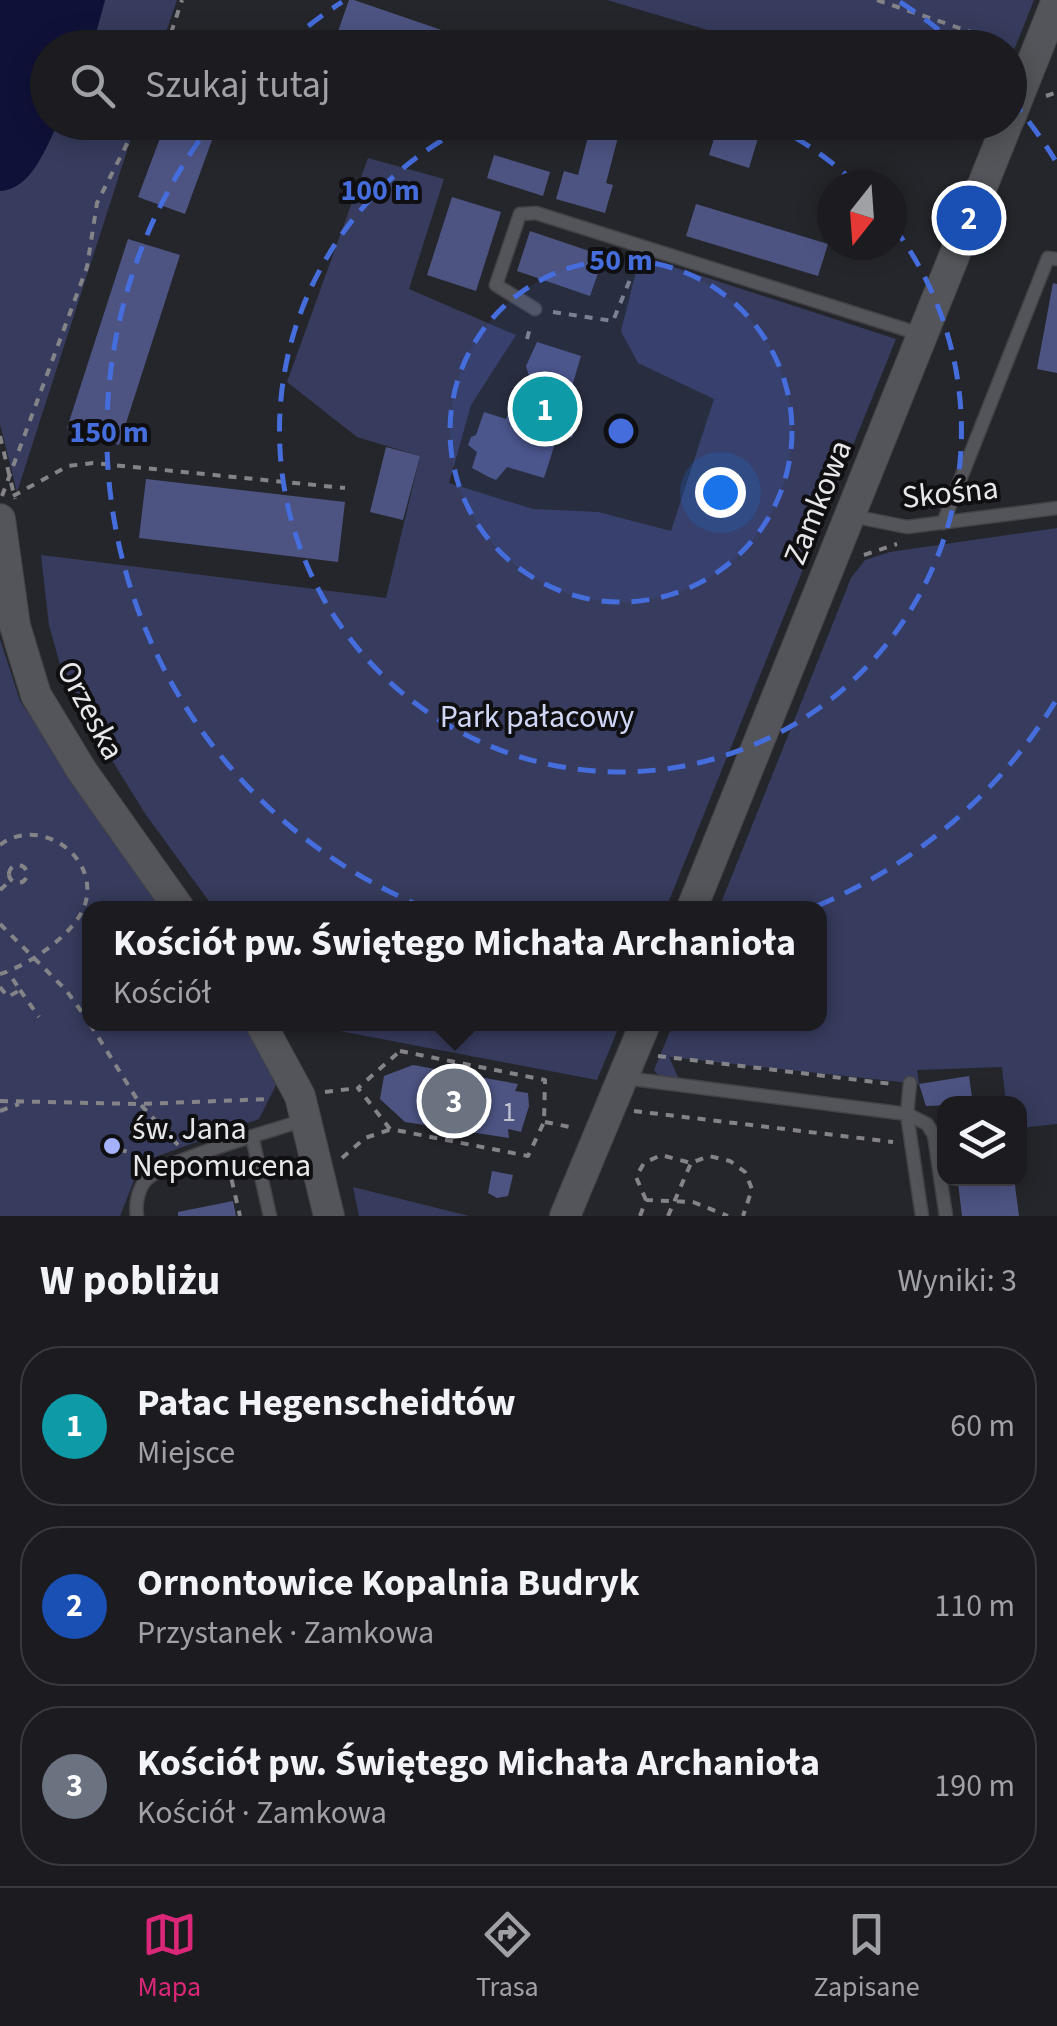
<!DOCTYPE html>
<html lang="pl">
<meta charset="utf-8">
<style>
body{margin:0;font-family:"Source Sans 3",sans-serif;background:#29292d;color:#f1f3f6}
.controls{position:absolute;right:30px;bottom:30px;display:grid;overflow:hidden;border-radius:20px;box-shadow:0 5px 25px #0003}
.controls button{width:90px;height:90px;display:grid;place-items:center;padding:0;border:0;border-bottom:2px solid #3a3a3e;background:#1c1c20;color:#f1f3f6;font:50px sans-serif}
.compass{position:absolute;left:817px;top:170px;width:90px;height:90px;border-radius:50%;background:#1c1c20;box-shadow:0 5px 25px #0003;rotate:197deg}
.you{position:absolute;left:720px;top:492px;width:35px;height:35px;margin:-25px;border:8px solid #fff;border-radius:50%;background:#1a73e8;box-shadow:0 0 0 15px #1a73e833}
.badge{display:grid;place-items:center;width:65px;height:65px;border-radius:50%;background:#db2777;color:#fff;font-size:32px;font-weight:700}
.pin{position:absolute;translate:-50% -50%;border:5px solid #fff;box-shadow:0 2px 10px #0006}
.popup{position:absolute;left:82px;top:901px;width:745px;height:130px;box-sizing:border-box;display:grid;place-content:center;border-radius:20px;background:#1c1c20;filter:drop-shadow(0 2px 8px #0005);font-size:32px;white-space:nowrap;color:#a0a1a5}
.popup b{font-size:38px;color:#f1f3f6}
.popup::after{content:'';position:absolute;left:50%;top:100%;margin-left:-20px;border:20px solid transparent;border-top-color:#1c1c20}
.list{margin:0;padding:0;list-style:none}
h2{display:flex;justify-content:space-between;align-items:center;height:130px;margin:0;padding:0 40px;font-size:42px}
h2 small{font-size:32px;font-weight:400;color:#a0a1a5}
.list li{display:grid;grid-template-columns:65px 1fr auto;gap:30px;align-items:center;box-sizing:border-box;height:160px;margin:0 20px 20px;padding:0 20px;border:2px solid #3a3a3e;border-radius:40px}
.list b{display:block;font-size:38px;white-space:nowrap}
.list p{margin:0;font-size:32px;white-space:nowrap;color:#a0a1a5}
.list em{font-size:32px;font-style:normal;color:#a0a1a5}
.icon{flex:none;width:55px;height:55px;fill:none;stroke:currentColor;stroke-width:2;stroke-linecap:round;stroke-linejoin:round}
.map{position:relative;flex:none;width:1057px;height:1216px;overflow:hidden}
.search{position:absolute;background:#1c1c20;box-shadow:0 5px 25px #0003;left:30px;right:30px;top:30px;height:110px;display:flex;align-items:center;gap:25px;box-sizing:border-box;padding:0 35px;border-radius:55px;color:#a0a1a5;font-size:38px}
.sheet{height:670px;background:#1c1c20}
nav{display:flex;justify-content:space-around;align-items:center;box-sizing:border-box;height:140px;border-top:2px solid #3a3a3e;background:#1c1c20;font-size:28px;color:#a0a1a5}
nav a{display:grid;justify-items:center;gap:5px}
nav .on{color:#db2777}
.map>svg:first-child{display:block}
.green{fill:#373c5e}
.water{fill:#101139}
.building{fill:#4d5482}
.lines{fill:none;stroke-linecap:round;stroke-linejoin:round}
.lane-casing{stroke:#434347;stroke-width:15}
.secondary-casing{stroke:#434347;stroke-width:32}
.path{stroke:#848488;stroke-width:4;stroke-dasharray:8 8;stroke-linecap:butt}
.lane{stroke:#54555a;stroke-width:12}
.secondary{stroke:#54555a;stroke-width:30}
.ring{fill:none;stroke:#456ddc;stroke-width:5;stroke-dasharray:18 12}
.poi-dot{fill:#a5b1fc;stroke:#0f0f11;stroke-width:4}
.labels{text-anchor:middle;stroke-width:8;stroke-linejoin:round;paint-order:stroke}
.number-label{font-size:28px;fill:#c0c2d0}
.street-label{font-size:32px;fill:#e7e7ea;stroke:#0f0f11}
.park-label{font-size:32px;fill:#d0d6f5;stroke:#0f0f11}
.poi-label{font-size:32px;fill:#e7e7ea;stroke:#0f0f11;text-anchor:start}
.centre{fill:#456ddc;stroke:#0f0f11;stroke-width:5}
.ring-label{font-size:30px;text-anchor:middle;font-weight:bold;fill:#456ddc;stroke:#0f0f11;stroke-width:8;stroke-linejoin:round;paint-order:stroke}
</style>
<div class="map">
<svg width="1057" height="1216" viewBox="0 0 1057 1216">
<rect width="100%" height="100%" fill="#25262b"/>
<path class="green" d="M105,0h72l-16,47 -69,1z
M607,0h427l-24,60v-12l-245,-1z
M58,123h78l-119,369 -17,-68v-233c32,-2 46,-44 58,-68z
M368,158l76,21 -35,110 107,46 -45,70 -22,78 84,26 65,3 73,19 43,-132 -76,-36 -17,-32 19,-75 256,83 -230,569h-452l-68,-93 -80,-129 -17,-61 -8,-70 345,43 34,-142 -63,-19 -70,-55z
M1057,528v596l-37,4v-24l-14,-1 -4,-36 -85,3 2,14 -250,-27 10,22 -20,-3 -5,-6 19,-46h146v-116h-100l132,-330 14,-18 25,-8z
M0,639l20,62 142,207h-73v116h156l35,53 -21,42 -109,40 -15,19 -15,38h-120z
M303,1024h317l-23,56z
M353,1187l116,29h-110z"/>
<path class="water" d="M0,0h105l-13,47 -44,1v74l10,1c-12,24 -26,66 -58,68z"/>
<path class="building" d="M349,0h5l140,48h-137l-22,-8z
M166,122l52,2 -33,90 -47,-17z
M592,122h30l-16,61 7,2 -8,28 -49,-14 8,-28 14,4z
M719,122l43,3 -13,43 -40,-13z
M494,155l56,17 -7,24 -56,-18z
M452,197l49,15 -25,79 -49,-16z
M696,204l132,40 -10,32 -132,-40z
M530,231l74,25 -14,40 -73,-25z
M128,239l52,16 -61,190 -52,-17z
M1053,283l4,1v89l-20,-4z
M537,342l44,14 -14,47 15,4 -10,31 -14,-4 -14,44 -37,-11 -11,13 -7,-3 -17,-9 5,-16 -9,-7 3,-8 5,-2 8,-23 22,7 8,-23 8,2 7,-22 -3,-10z
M386,447l34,9 -17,64 -33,-8z
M146,479l199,23 -7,60 -199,-24z
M413,1065l105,19 -3,7 13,2 1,13 -8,26 -13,-3 1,9 -104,-16 -25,-23 4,-23z
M969,1076l4,28 -47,2 -7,-22z
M105,1140l15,2 -2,14 -15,-2z
M492,1171l21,4 -5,21 -11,2 -9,-5z
M966,1178h48l5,38h-57l-4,-33z
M233,1201l3,15h-58v-4z"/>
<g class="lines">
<defs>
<path id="lane" d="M535,309l-39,-24 24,-71 16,-1 384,121
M852,516l55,11 150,-19
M943,523l105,-265 9,1
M625,1078l282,36 15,102
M910,1083l-3,31 20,10 7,11 12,81
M252,1136l18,80
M137,1216c-2,-11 1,-28 10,-37 21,-20 125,-48 157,-59"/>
<path id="secondary" d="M1010,118l47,-118
M0,519l15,107 21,69 46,76 97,137
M692,908l316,-786
M261,1024l39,72 29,120
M565,1216l80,-192"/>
</defs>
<use href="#lane" class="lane-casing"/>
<use href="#secondary" class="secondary-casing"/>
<path class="path" d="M877,0l135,46
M166,48l16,-48
M1046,96l11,-4
M553,312l60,9 23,-56
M527,339l4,-15
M0,436l15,63
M2,496l85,-229 10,-64 41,-81
M13,496l55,-30 25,-3 252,25
M864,555l33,-11
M0,845c37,-29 97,8 86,56 -7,31 -58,65 -86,73
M9 874a9 9 0 1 1 18 0a9 9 0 1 1-18 0Z
M0,890l11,-10
M0,924l66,66 23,32
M0,987l8,10 12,-7 -12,-18
M20,990l19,27
M90,1024l50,80 38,41
M400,1051l145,29 -1,42 -16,34 -138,-27 -32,-41z
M658,1056l234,28
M325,1092l33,-4
M0,1101l140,3 130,-5
M0,1111l19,-7
M634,1111l259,31
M545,1122l30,6
M119,1149l26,9
M342,1158l23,-20 24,-8
M228,1164l12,52
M646,1200l-10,-23 8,-14 17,-8 30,8 18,-7 21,5 15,11 7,17 -9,27
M640,1216l6,-16 47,2 35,14
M668,1216l23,-53"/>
<use href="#lane" class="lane"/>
<use href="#secondary" class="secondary"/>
</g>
<circle cx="621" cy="431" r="171" fill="#456ddc" fill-opacity=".12"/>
<g class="ring">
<circle cx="621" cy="431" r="171"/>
<path d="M768 123A341 341 0 0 1 856 184M893 226A341 341 0 1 1 474 123"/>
<path d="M1055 702A512 512 0 1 1 212 123M285 45A512 512 0 0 1 342 2M900 2A512 512 0 0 1 957 45M1010 98A512 512 0 0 1 1055 160"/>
</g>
<circle class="poi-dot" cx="112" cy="1146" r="10"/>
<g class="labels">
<g class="number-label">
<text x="509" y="1121">1</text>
</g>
<g class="street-label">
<text transform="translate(950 492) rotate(-6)" y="11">Skośna</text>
<text transform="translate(817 502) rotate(-68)" y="11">Zamkowa</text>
<text transform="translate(91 710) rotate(62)" y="11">Orzeska</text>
</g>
<g class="park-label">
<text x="537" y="727">Park pałacowy</text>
</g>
<g class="poi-label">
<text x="132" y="1139">św. Jana<tspan x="132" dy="37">Nepomucena</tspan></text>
</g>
</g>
<circle cx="621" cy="431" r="15" class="centre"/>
<g class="ring-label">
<text x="380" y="200">100 m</text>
<text x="621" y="270">50 m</text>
<text x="109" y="442">150 m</text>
</g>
</svg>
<div class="controls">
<button><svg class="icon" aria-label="layers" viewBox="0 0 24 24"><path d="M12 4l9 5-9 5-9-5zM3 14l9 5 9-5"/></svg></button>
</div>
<svg class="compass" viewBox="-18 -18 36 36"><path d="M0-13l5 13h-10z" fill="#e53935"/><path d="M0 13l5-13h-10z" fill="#a0a1a5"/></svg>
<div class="you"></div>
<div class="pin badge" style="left:545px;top:409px;background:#0f9aa8">1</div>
<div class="pin badge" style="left:969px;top:218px;background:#1a4fb4">2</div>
<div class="pin badge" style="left:454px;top:1101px;background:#6b7280">3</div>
<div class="popup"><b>Kościół pw. Świętego Michała Archanioła</b>Kościół</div>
<div class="search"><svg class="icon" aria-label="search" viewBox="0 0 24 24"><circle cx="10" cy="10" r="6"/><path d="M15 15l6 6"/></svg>Szukaj tutaj</div>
</div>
<section class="sheet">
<h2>W pobliżu<small>Wyniki: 3</small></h2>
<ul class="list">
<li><span class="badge" style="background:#0f9aa8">1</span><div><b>Pałac Hegenscheidtów</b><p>Miejsce</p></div><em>60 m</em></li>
<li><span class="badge" style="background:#1a4fb4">2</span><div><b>Ornontowice Kopalnia Budryk</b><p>Przystanek · Zamkowa</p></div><em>110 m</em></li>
<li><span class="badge" style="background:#6b7280">3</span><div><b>Kościół pw. Świętego Michała Archanioła</b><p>Kościół · Zamkowa</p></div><em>190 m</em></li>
</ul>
</section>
<nav>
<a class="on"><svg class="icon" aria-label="map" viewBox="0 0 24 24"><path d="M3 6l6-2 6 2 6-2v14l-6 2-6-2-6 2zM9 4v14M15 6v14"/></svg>Mapa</a>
<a><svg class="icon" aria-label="directions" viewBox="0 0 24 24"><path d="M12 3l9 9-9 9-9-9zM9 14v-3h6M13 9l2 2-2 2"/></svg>Trasa</a>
<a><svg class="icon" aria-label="saved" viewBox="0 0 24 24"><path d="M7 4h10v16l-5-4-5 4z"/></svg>Zapisane</a>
</nav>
